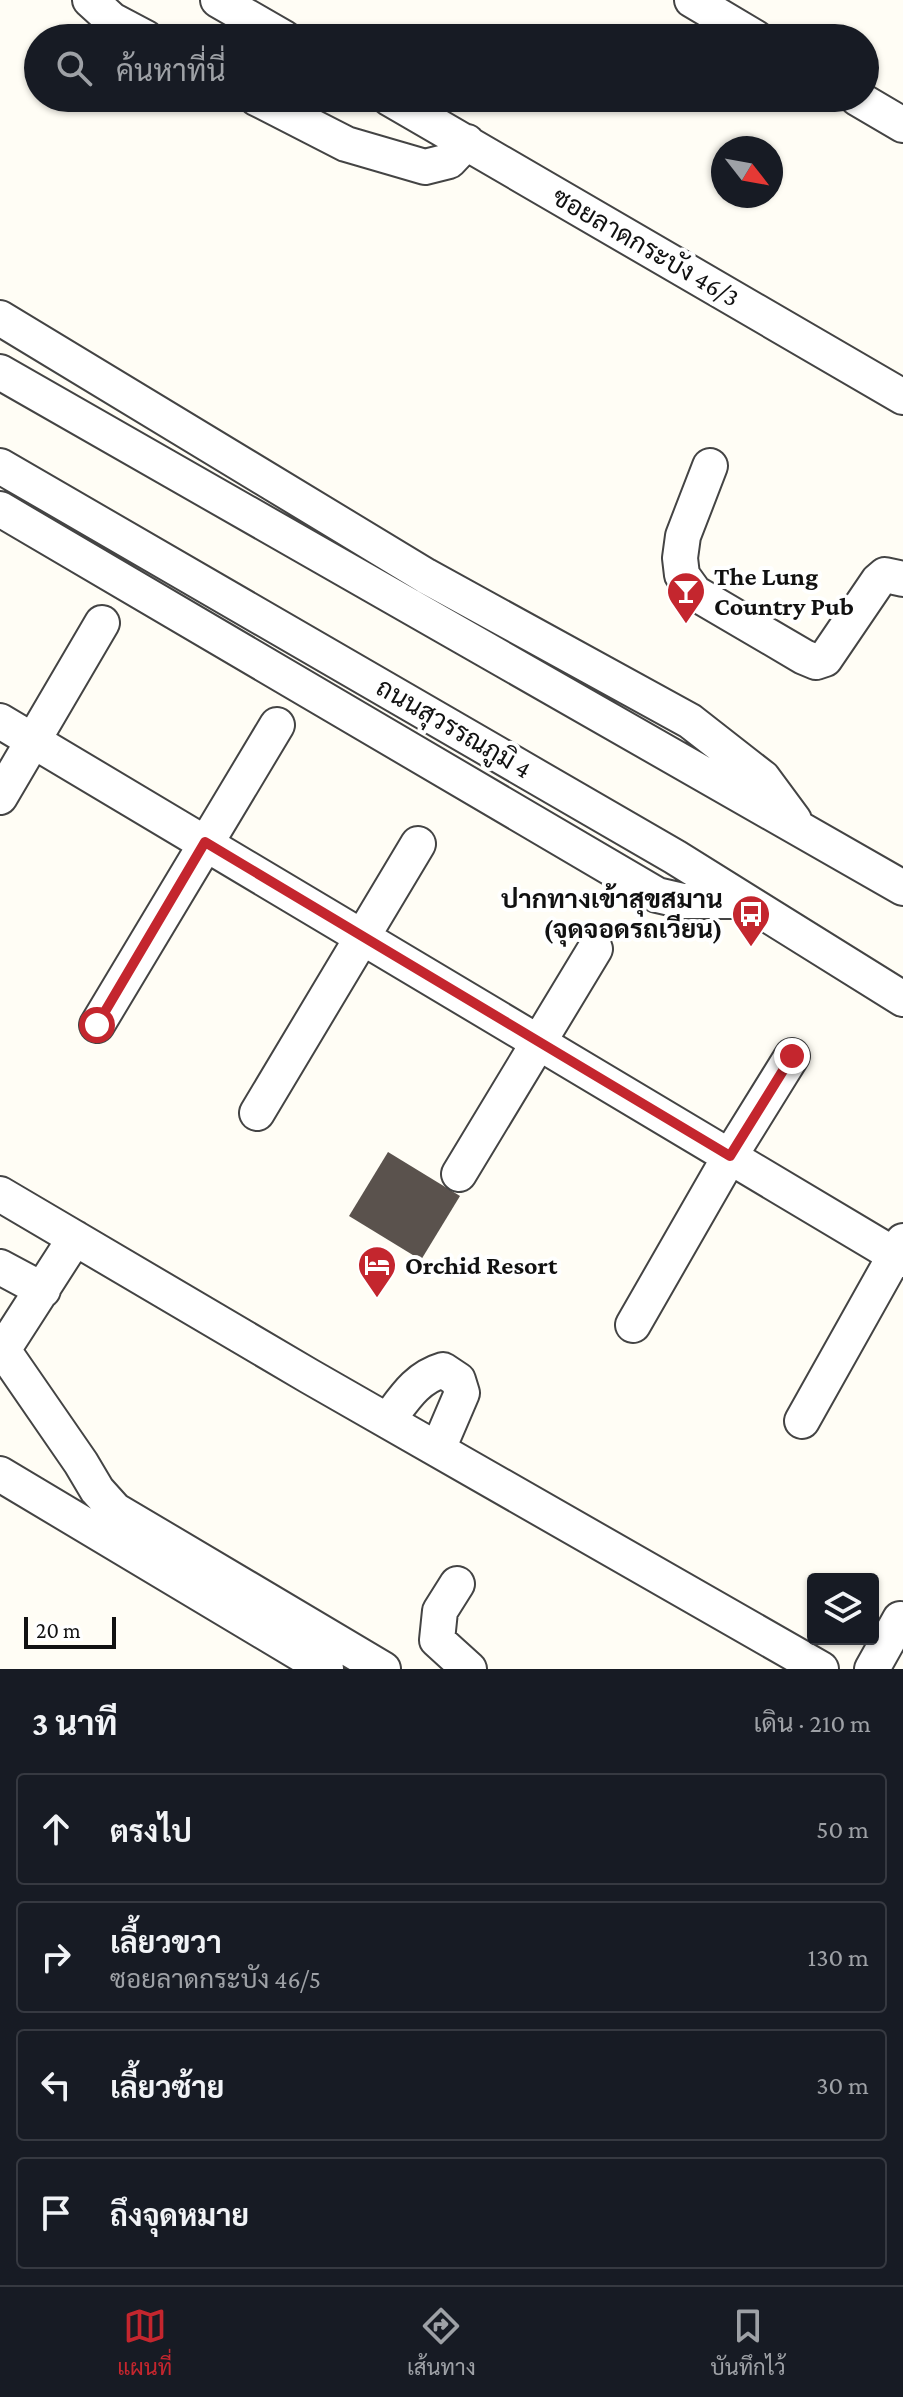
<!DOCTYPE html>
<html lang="th">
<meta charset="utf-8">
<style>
body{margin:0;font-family:"Crimson Pro",Sarabun,serif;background:#20242c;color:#f1f3f6}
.controls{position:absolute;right:24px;bottom:24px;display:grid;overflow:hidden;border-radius:8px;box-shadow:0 2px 6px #0004}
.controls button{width:72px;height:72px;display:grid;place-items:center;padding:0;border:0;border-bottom:2px solid #363941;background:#171b24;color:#f1f3f6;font:40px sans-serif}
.compass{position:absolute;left:711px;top:136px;width:72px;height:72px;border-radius:50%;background:#171b24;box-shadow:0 2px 6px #0004;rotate:121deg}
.scale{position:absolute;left:24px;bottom:20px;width:92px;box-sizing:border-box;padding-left:8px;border:4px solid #111;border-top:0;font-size:22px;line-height:28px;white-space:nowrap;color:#111;-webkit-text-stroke:6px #fff;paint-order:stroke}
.stop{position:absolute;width:24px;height:24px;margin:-18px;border:6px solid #c4262e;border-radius:50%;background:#fff}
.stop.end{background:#c4262e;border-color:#fff;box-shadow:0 2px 8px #0008}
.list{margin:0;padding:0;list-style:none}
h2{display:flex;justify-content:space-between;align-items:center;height:104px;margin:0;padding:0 32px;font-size:34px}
h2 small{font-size:26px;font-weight:400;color:#9ea1a6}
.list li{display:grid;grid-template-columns:52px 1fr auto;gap:24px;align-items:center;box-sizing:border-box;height:112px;margin:0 16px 16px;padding:0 16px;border:2px solid #363941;border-radius:8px}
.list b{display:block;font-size:30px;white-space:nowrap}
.list p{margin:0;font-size:26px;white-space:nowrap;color:#9ea1a6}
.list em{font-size:26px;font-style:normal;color:#9ea1a6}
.icon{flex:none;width:44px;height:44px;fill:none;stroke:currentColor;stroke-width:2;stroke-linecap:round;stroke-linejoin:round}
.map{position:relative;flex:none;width:903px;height:1669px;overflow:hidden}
.search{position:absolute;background:#171b24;box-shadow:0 2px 6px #0004;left:24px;right:24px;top:24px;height:88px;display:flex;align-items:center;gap:20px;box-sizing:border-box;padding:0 28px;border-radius:44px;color:#9ea1a6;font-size:30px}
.sheet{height:616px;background:#171b24}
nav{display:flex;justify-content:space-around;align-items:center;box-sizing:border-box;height:112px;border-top:2px solid #363941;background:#171b24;font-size:22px;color:#9ea1a6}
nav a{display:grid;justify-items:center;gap:4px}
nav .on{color:#c4262e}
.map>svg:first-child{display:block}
.building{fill:#5a524d}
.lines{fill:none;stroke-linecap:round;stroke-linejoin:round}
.minor-casing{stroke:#444;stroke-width:38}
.minor{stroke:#fff;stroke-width:34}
.route{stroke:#c4262e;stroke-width:10}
.labels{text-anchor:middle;stroke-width:8;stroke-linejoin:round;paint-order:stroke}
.street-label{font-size:26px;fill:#111;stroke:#fff}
.poi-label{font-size:26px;font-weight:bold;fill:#111;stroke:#fff;text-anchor:start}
</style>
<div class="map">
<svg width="903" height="1669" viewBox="0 0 903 1669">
<rect width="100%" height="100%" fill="#fffdf5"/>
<path class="building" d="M388,1152l72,44 -39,64 -72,-44z"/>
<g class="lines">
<defs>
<path id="minor" d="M90,0l22,20 34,18
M218,0l66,38
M692,0l64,38
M256,98l90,46 79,23 24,-6 18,-19
M389,98l514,299
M857,98l46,27
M0,318l426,258 264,145 73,57 31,42
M0,372l903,516
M0,466l675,391 228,142
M710,466l-27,70 -3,22 2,17 13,18 109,64 12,5 9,-3 53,-78 7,-6 18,4
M0,509l657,386 26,6h62
M0,721l903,539
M0,797l102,-174
M97,1025l180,-300
M257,1113l161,-269
M459,1174l136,-225
M0,1194l309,182 512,293
M0,1267l43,23
M633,1325l97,-169 62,-100
M0,1349l3,1 72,-112
M3,1350l78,113 16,27 18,20 268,159
M388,1420c16,-21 28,-42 55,-50l15,10 4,13 -24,56
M802,1421l101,-180
M0,1474l326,195
M457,1584l-17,27 -3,29 32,29
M872,1669l28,-50"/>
</defs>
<use href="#minor" class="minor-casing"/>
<use href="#minor" class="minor"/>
</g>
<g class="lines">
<path class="route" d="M97,1025l108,-183 525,314 62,-100"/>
</g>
<defs>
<symbol id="bar-pin" viewBox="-11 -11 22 30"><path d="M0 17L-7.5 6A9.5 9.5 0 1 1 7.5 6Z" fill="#c4262e" stroke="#fff"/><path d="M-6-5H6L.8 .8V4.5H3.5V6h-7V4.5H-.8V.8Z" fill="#fff"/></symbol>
<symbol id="bus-pin" viewBox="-11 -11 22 30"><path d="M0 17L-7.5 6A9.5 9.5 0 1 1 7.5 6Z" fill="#c4262e" stroke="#fff"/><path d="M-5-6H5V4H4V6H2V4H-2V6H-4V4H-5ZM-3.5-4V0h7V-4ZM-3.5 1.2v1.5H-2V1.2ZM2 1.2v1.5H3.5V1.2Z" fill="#fff"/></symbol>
<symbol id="hotel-pin" viewBox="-11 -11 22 30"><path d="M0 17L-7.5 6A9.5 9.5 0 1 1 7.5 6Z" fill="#c4262e" stroke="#fff"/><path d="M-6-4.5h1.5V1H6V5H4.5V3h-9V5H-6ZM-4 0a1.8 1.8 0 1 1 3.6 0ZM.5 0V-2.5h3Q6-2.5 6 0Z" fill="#fff"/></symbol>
</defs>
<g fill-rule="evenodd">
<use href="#bar-pin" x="664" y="569" width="44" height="60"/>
<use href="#bus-pin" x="729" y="892" width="44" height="60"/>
<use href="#hotel-pin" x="355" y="1243" width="44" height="60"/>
</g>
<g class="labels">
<g class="street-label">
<text transform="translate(646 247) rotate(30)" y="9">ซอยลาดกระบัง 46/3</text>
<text transform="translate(454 728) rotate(30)" y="9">ถนนสุวรรณภูมิ 4</text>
</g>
<g class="poi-label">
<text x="714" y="585">The Lung<tspan x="714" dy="30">Country Pub</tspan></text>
<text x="723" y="908" text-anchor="end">ปากทางเข้าสุขสมาน<tspan x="723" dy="30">(จุดจอดรถเวียน)</tspan></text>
<text x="405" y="1274">Orchid Resort</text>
</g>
</g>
</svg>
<div class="controls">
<button><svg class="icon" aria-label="layers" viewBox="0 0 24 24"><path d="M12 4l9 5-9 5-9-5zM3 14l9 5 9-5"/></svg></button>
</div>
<svg class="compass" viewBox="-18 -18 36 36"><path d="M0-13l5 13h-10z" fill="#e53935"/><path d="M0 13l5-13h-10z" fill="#9ea1a6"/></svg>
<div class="scale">20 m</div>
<div class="stop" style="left:97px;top:1025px"></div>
<div class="stop end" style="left:792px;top:1056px"></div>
<div class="search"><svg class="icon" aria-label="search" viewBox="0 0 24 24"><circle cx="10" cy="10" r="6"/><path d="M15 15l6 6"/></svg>ค้นหาที่นี่</div>
</div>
<section class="sheet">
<h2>3 นาที<small>เดิน · 210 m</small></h2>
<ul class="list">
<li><svg class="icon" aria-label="ahead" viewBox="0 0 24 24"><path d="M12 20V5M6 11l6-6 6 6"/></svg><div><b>ตรงไป</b></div><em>50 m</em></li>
<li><svg class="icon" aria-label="right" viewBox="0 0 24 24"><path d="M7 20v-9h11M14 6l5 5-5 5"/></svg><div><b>เลี้ยวขวา</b><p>ซอยลาดกระบัง 46/5</p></div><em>130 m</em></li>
<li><svg class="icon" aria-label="left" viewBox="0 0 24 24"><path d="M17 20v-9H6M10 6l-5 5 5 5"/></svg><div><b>เลี้ยวซ้าย</b></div><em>30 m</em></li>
<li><svg class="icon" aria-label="arrive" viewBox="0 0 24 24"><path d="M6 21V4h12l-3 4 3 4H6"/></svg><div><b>ถึงจุดหมาย</b></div></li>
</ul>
</section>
<nav>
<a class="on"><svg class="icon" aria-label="map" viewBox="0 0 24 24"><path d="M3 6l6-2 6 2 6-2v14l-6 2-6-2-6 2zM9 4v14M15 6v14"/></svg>แผนที่</a>
<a><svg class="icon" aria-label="directions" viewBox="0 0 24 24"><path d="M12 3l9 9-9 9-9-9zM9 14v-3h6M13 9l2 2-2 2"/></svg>เส้นทาง</a>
<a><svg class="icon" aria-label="saved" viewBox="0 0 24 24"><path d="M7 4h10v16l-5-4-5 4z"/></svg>บันทึกไว้</a>
</nav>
